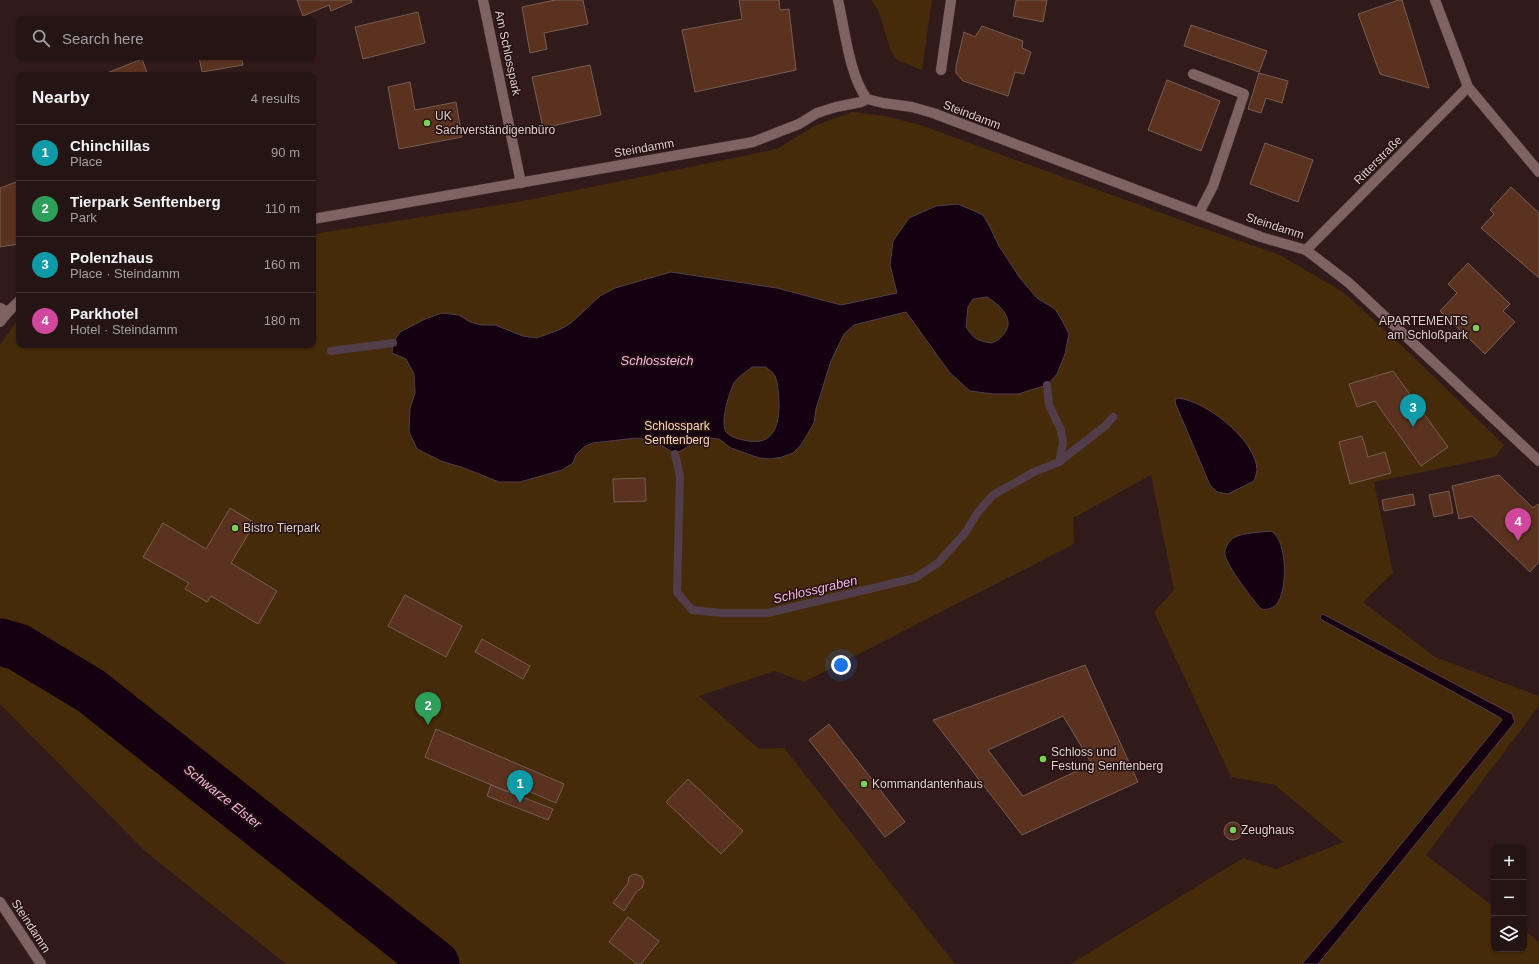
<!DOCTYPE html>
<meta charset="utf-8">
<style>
body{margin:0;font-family:Arial,sans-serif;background:#2c1d1d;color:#f1f3f6}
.controls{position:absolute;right:12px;bottom:12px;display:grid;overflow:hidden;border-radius:8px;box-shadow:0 1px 3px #0004}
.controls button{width:36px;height:36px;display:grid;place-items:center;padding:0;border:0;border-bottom:1px solid #413334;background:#241414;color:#f1f3f6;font:20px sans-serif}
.you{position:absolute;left:841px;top:665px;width:14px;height:14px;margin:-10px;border:3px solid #fff;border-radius:50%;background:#1a73e8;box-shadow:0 0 0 6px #1a73e833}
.badge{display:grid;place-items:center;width:26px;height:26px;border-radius:50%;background:#7cd155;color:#fff;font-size:13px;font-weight:700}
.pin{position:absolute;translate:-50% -33px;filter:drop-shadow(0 1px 2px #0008)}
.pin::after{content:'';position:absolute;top:21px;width:14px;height:12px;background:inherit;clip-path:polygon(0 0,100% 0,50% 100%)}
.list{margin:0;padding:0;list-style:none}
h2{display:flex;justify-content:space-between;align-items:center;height:52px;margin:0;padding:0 16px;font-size:17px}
h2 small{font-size:13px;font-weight:400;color:#a39ea0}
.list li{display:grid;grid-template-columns:26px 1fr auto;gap:12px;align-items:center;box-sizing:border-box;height:56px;padding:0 16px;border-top:1px solid #413334}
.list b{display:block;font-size:15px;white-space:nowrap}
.list p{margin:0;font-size:13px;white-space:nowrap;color:#a39ea0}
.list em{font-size:13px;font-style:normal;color:#a39ea0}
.icon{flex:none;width:22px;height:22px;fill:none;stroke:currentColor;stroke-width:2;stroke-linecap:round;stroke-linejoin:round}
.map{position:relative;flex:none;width:1539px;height:964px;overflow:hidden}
.search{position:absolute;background:#241414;box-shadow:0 1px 3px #0004;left:16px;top:16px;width:300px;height:44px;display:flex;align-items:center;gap:10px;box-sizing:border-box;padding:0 14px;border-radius:8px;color:#a39ea0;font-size:15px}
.panel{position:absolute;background:#241414;box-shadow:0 1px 3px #0004;left:16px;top:72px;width:300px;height:276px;border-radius:8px}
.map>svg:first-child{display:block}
.green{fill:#462b0b}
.water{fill:#150011;stroke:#513e4a;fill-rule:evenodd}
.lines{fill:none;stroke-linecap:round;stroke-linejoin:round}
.stream{stroke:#513e4a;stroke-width:8}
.river{stroke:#150011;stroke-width:47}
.building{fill:#5b3220;stroke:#765e54;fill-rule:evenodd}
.service-casing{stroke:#473535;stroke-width:11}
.minor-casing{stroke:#473535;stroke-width:11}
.tertiary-casing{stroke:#473535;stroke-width:11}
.service{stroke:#7e6362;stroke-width:10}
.minor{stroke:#7e6362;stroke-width:10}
.tertiary{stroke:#7e6362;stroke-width:10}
.poi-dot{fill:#7cd155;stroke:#261111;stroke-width:1.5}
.labels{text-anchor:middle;stroke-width:3;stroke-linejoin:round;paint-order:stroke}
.street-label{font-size:12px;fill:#decece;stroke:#261111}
.poi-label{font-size:12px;fill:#decece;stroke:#261111;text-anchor:start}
.park-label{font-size:12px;fill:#fad9b8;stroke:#261111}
.water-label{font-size:13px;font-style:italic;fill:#f5b6e7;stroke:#261111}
</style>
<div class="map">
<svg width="1539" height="964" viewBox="0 0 1539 964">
<rect width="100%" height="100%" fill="#301a1a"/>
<path class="green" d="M871,0h61l-10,70 -25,-10 -6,-9 -13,-41z
M852,112l34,4 37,10 288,105 67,23 65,38 57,52 104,101 -9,12 -121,25 19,91 -30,29 72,55 104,39v10l-113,149 68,52v42h30v-19l15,12v22h-468l172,-106 33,11 67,-27 -68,-57 -44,-8 -77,-165 20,-22 -23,-115 -78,43 1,26 -270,138 -29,-11 -76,25 60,53 25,-1 171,216h-669l-141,-113 -145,-147v-359l19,-27v27h294v-111l205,-32 259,-53 37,-23z"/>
<path class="water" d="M958,204l25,11 7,12 9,19 21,32 17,20 18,11 7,11 7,14 -4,20 -8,20 -10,11 -29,9h-25l-23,-3 -20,-18 -44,-61 -52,13 -10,9 -13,27 -15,48 -2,14 -13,22 -8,8 -11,4 -11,2 -12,-1 -28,-10 -12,-9 -9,-1 -7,1 -11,4 -6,5 -11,6 -20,-13 -19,-3 -43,5 -9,4 -8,8 -3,8 -11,7 -42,12h-21l-35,-14 -23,-7 -24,-12 -8,-17 1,-24 5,-15 -1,-19 -8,-15 -14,-6 1,-10 7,-11 25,-13 17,-6 17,2 11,7 12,3h13l28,11 14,2 24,-9 10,-6 29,-27 15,-8 56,-16 106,16 64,17 56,-12 -7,-28 3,-24 16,-23 27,-12zM987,297c12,7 30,23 16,38 -2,3 -7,6 -11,8 -15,-2 -18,-4 -26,-16l2,-20 5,-8zM752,367h14c3,3 7,5 9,9 3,8 4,21 4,30 0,24 -9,41 -35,34 -6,-1 -13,-3 -17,-7 -8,-8 2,-40 7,-50 4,-6 12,-11 18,-16z
M1178,398c28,3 77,41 79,71 0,4 -2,9 -3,12l-26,13 -11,-2 -7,-7 -34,-80 -1,-5z
M1271,531c17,9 17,61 5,74 -5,4 -9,5 -15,4 -8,-9 -34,-43 -36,-54 -1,-7 4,-15 10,-18 7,-4 27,-5 36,-6z
M1323,614l189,100 3,8 -197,242h-16l40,-47 160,-197 -1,-2 -179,-98 -2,-2 1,-3z"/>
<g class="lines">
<path class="stream" d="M331,351l62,-8
M1047,385l2,20 12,25 2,13 -4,19
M675,454l5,22 -3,116 15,18 30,3h46l147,-35 23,-15 27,-30 13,-21 15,-17 41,-23 25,-10 46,-36 8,-9"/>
<path class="river" d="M0,642l18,5 73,44 345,273"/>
</g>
<path class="building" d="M297,0h54l1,2 -21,9 -2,-6 -26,11z
M555,0h28l5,24 -44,9 3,16 -17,4 -8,-46z
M739,0h40l1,10 9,-1 7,61 -101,22 -13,-62 60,-11z
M1016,0h31l-4,22 -30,-6z
M1399,0h3l27,88 -49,-14 -22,-60z
M418,12l7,31 -62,16 -8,-32z
M1191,25l76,26 -8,21 -75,-26z
M982,26l41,15 -1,7 9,4 -7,22 -9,-2 -7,24 -45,-15 -7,-8v-7l8,-34 11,5z
M199,57h42l2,8 -41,7z
M142,59l6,16h-46z
M590,65l11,50 -58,13 -11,-51z
M1259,73l29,8 -6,22 -16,-5 -5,15 -13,-4z
M1167,80l53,21 -19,50 -53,-21z
M410,82l5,28 41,-8 6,35 -63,12 -11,-62z
M1265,143l48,17 -15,42 -48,-18z
M19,181v63l-19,3v-59z
M1511,187l28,26v65l-58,-50 13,-14 -4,-4z
M1468,263l42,41 -7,7 12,11 -30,32 -45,-43 17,-18 -9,-9z
M1393,371l55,76 -27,19 -46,-65 -18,6 -8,-23z
M1362,436l6,21 17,-5 6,21 -41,11 -11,-42z
M1499,475l34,33 5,-4 1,2v56l-9,10 -58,-56 -13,3 -7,-33z
M645,478l1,23 -32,1 -1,-23z
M1449,491l4,22 -19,4 -5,-22z
M1413,494l2,11 -31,6 -2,-11z
M230,508l25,15 -24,40 46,28 -19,33 -47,-28 -4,6 -22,-13 4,-6 -46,-26 20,-34 43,26z
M405,595l57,31 -16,31 -58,-31z
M482,639l48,27 -7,13 -48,-27z
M1085,665l53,117 -116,53 -89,-115zM1063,716l29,48 -69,32 -35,-46z
M829,724l76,98 -20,15 -76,-97z
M436,729l128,55 -8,19 -44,-19 -4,8 -83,-35z
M688,779l55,52 -22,23 -55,-52z
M491,785l62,24 -5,11 -61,-24z
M1224 831a9 9 0 1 1 18 0a9 9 0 1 1-18 0Z
M634,874l7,2 3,6 -2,6 -5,3 -13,20 -11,-8 15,-20 1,-6z
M628,917l31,24 -18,23h-4l-28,-22z"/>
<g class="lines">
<defs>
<path id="service" d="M1193,74l51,20 -31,92 -14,27"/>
<path id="minor" d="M483,0l38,183
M1435,0l33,87 71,85
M941,70l10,-70
M1306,250l162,-163
M0,308l8,4"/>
<path id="tertiary" d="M838,0c7,30 11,75 29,99
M867,99l16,4 29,4 21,6 328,124 45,13 43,33 190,178
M313,219l440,-77 46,-18 18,-11 19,-6 25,-5 6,-3
M0,322l8,-10 11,-11
M0,902l41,62"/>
</defs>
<use href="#service" class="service-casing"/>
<use href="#minor" class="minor-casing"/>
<use href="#tertiary" class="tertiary-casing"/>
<use href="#service" class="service"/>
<use href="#minor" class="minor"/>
<use href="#tertiary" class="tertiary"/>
</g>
<g class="poi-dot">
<circle cx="427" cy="123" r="4"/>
<circle cx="1476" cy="328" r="4"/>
<circle cx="235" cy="528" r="4"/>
<circle cx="1043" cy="759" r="4"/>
<circle cx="864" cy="784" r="4"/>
<circle cx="1233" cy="830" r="4"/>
</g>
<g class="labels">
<g class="street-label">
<text transform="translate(508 53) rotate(78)" y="4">Am Schlosspark</text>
<text transform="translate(972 115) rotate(21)" y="4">Steindamm</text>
<text transform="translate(644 148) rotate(-10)" y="4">Steindamm</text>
<text transform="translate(1378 160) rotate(-45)" y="4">Ritterstraße</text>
<text transform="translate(1275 226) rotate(18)" y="4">Steindamm</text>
<text transform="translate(31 926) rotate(57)" y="4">Steindamm</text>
</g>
<g class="poi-label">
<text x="435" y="120">UK<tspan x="435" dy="14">Sachverständigenbüro</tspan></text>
<text x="1468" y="325" text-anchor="end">APARTEMENTS<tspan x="1468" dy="14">am Schloßpark</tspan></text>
<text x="243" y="532">Bistro Tierpark</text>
<text x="1051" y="756">Schloss und<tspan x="1051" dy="14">Festung Senftenberg</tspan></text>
<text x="872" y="788">Kommandantenhaus</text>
<text x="1241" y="834">Zeughaus</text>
</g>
<g class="park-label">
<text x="677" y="430">Schlosspark<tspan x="677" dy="14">Senftenberg</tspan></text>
</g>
<g class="water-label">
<text x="657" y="365">Schlossteich</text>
<text transform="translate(815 589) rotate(-13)" y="5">Schlossgraben</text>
<text transform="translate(223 796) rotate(38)" y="5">Schwarze Elster</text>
</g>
</g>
</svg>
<div class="controls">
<button>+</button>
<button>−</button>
<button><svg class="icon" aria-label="layers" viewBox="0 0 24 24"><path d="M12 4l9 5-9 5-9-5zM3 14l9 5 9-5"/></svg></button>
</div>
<div class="you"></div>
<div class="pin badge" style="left:520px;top:803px;background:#0f9aa8">1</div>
<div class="pin badge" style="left:428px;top:725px;background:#2e9e5b">2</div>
<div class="pin badge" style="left:1413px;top:427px;background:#0f9aa8">3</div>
<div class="pin badge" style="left:1518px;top:541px;background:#d1479c">4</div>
<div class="search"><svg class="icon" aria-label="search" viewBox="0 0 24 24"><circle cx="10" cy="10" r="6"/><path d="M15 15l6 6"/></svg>Search here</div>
<section class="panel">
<h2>Nearby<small>4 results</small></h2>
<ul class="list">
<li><span class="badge" style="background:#0f9aa8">1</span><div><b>Chinchillas</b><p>Place</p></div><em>90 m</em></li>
<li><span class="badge" style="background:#2e9e5b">2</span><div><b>Tierpark Senftenberg</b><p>Park</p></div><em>110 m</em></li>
<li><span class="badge" style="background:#0f9aa8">3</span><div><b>Polenzhaus</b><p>Place · Steindamm</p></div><em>160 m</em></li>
<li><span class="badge" style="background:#d1479c">4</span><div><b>Parkhotel</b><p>Hotel · Steindamm</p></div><em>180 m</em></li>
</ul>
</section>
</div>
